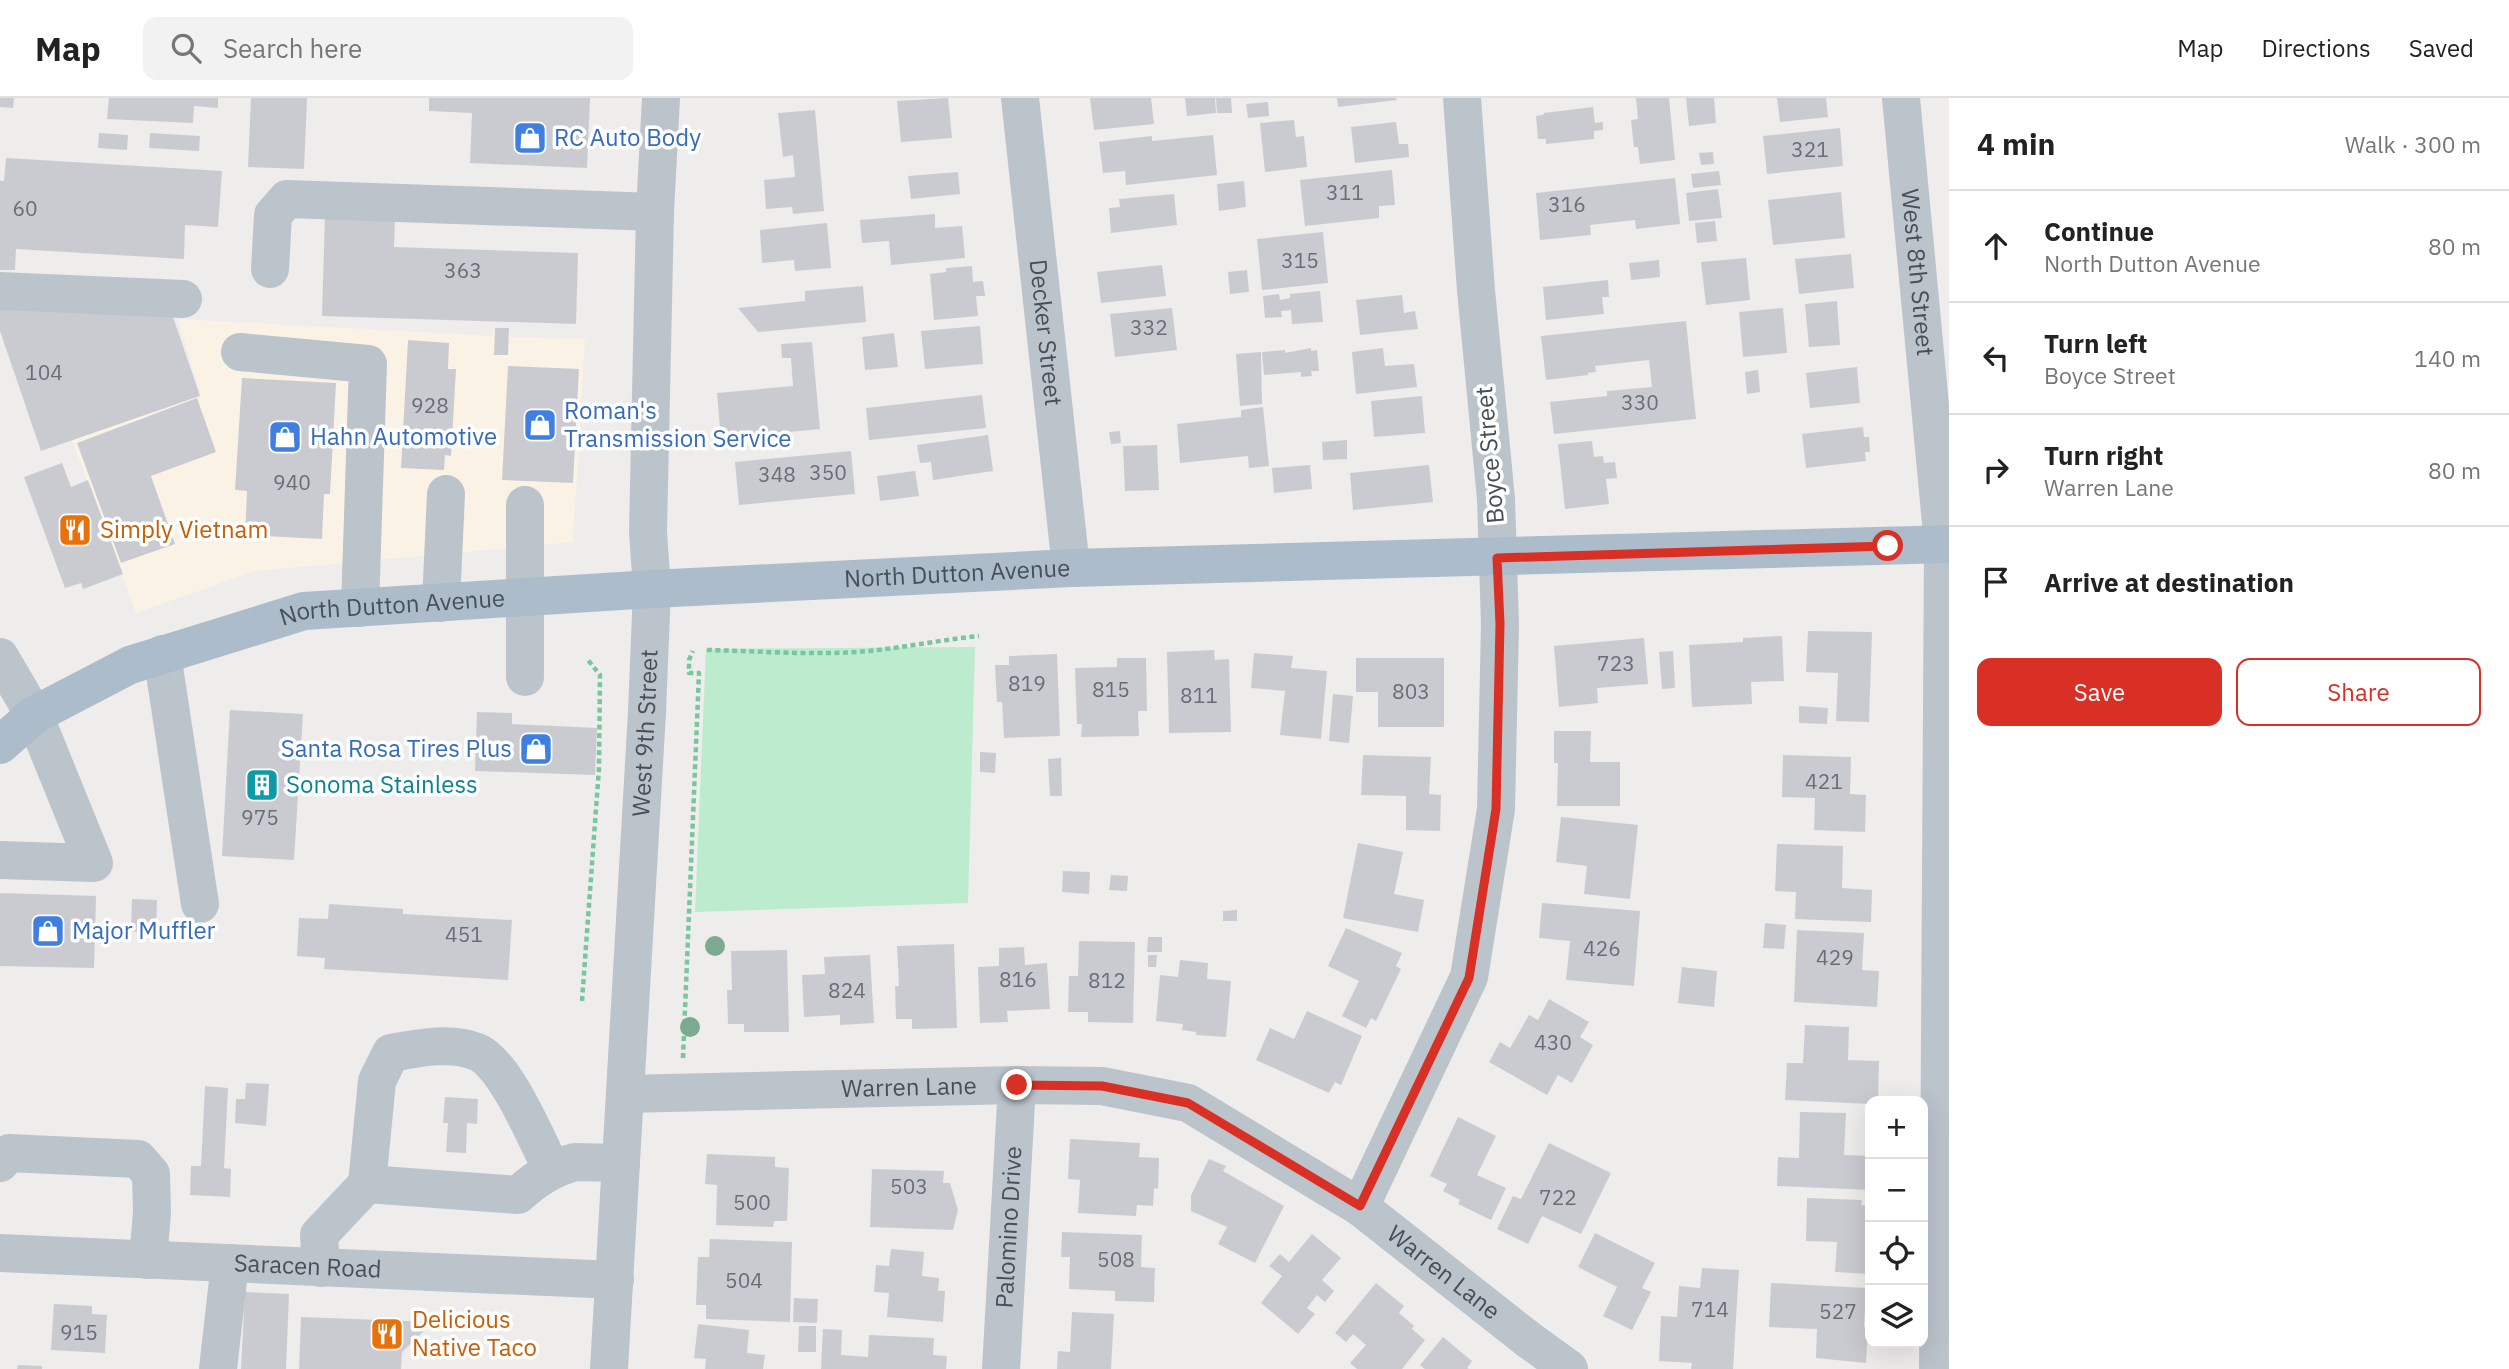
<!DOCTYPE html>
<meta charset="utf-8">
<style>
body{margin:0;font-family:"IBM Plex Sans",sans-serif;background:#f2f2f2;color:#222}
.controls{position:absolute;right:21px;bottom:21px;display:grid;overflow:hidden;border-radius:14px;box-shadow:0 7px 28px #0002}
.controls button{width:63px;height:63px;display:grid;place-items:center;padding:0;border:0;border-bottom:2px solid #e0e0e0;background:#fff;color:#222;font:35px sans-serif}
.stop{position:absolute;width:21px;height:21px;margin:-16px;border:5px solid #d93025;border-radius:50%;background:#fff}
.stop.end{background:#d93025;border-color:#fff;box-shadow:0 2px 7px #0008}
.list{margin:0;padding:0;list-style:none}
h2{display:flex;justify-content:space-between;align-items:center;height:91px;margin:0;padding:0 28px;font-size:30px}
h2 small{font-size:23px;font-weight:400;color:#767676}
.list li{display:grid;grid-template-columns:46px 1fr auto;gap:21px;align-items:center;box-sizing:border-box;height:112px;padding:0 28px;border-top:2px solid #e0e0e0}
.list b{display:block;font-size:26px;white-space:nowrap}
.list p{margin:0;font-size:23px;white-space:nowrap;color:#767676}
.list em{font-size:23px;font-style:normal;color:#767676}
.actions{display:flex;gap:14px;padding:21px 28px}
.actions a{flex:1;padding:16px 0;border:2px solid #d93025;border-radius:14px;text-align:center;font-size:24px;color:#d93025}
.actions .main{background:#d93025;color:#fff}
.icon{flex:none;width:38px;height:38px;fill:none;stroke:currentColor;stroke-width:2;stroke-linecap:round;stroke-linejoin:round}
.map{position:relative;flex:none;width:1949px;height:1271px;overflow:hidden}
header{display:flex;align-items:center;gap:42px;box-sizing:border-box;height:98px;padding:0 35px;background:#fff;border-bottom:2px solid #e0e0e0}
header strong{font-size:33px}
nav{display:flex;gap:38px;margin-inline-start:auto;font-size:24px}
.search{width:490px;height:63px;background:#f2f2f2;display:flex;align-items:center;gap:18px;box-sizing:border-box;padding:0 24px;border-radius:14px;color:#767676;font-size:26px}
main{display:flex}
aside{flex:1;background:#fff}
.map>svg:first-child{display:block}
.commercial{fill:#faf3e5}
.green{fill:#bcebcd}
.building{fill:#cacbd1}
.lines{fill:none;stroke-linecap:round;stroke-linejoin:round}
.path{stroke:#77c69d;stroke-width:4.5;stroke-dasharray:5 3.5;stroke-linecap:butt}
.minor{stroke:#bbc4cb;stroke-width:38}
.major{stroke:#adbcca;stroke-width:38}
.tree{fill:#7ba991}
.route{stroke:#d93025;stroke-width:9}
.labels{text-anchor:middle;stroke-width:7;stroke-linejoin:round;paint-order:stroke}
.number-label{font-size:21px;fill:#676f76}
.shop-label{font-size:24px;fill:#366cbe;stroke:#fff;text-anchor:start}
.street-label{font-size:24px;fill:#465058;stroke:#fff}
.food-label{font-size:24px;fill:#c56008;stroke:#fff;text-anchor:start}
.culture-label{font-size:24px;fill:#0d838f;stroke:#fff;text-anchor:start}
</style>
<header>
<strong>Map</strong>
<div class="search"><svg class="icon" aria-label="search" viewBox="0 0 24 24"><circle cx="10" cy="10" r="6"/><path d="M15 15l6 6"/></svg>Search here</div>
<nav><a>Map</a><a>Directions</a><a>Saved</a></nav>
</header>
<main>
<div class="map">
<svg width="1949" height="1271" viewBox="0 0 1949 1271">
<rect width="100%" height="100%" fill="#efecec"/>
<path class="commercial" d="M178,221l314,17 1,-8h16l2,9 74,2 -12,203 -318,29 -119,42 -64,-173 128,-48z"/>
<path class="green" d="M975,549l-7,256 -273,9 11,-263z"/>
<path class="building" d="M0,0h14l-1,10 -13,-1z
M109,0h109v10l-24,-2 -1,17 -86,-4z
M251,0h56l-3,71 -56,-2z
M429,0h161l-3,70 -117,-5 2,-50 -43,-2z
M948,0l4,40 -51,4 -4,-41z
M1090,0h61l3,26 -60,6z
M1185,0h30l1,15 -29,3z
M1216,0h15l1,15h-15z
M1337,0h59l1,2 -59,7z
M1636,0h33l6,62 -35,4 -2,-17h-4l-3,-27 7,-1z
M1686,0h28l2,25 -27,3z
M1777,0h49l2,19 -48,5z
M1268,4l1,14 -21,2 -2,-14z
M1593,9l2,16 8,-1v8l-9,1v8l-48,5v-5h-8l-2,-23 7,-1 1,-2z
M815,12l9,101 -31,3 -1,-7 -26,2 -2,-29 31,-3 -2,-22 -10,2 -5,-44z
M1294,22l2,17 8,-1 3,31 -42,5 -5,-49z
M1396,24l3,22h9l1,13 -54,6 -4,-36z
M1840,30l3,38 -76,8 -4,-38z
M99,35l29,2 -1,15 -29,-2z
M150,35l50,3 -1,15 -50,-3z
M1213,37l4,40 -91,10 -1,-14 -22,2 -4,-31 53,-6v5z
M1713,54l1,12 -13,1 -2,-12z
M6,60l216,13 -4,56 -33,-2 -1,34 -168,-10 -1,21h-15v-89h4z
M1392,72l3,35 -16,1v12l-74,8 -5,-46z
M1719,73l2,14 -28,3 -2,-14z
M958,74l2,22 -49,5 -3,-23z
M1675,80l5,46 -44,5 -1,-9 -45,5 1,10 -51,5 -4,-47z
M1244,83l2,26 -27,4 -2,-27z
M1718,91l4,29 -33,3 -3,-28z
M1841,94l4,46 -72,7 -5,-45z
M1174,96l3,31 -66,8 -2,-25 11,-1 -1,-8z
M935,116v14l27,-2 3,32 -74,7 -2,-24 -27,2 -2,-23z
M325,117l70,3 -1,29 184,6 -2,71 -254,-8z
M1715,123l2,20 -20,2 -2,-20z
M827,125l4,45 -36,3 -1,-11 -32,3 -2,-33z
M1323,134l5,51 -66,7 -5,-51z
M1851,156l3,34 -55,6 -4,-35z
M1746,160l4,42 -44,5 -5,-43z
M1659,162l1,17 -29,3 -2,-17z
M1162,167l4,31 -65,7 -4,-31z
M972,168l1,16 10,-1 2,15h-9l2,20 -44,4 -4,-46 16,-2v-4z
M1247,172l2,22 -19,2 -2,-22z
M1608,182l1,17h-7l2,17 -58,6 -3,-33z
M863,188l3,36 -108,10 -20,-24 67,-7v-10z
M1320,193l3,31 -31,2 -1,-14 -10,1 1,6 -17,1 -2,-22 16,-2 1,6 10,-2v-4z
M1402,197l2,18 11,-2 3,18 -58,6 -4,-35z
M1837,203l3,44 -31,2 -4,-43z
M0,207l172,9 28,82 -159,55 -41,-120z
M1172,210l5,42 -62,7 -5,-43z
M1783,210l4,45 -44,4 -4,-45z
M1686,223l10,98 -142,15 -4,-32 57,-6v-5l45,-4 -3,-27 -54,6 1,6 -8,1v2l-42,5 -5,-44z
M980,228l3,38 -58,5 -4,-38z
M495,230h14l-1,27h-14z
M894,235l4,34 -33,3 -3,-33z
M408,242l41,3 -1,26h8l-5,87 -6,-1 -1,15 -43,-2z
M812,244l8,87 -52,5 1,12 -17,1 -1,-9 -30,2 -4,-47 76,-7 -2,-28h-9l-1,-14z
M1311,250v3l6,-1 2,21h-8l1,5 -11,1v-5l-37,3 -2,-23 23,-2v3z
M1383,250l2,18 29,-2 3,23 -61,7 -4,-42z
M1261,254l1,52 -22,2 -4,-52z
M508,268l71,3 -6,114 -71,-3z
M1857,269l3,36 -50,5 -4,-35z
M1758,272l2,22 -13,2 -2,-22z
M242,280l94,5 -6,111h-6l-2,45 -77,-4 2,-44 -12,-1z
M982,297l4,33 -117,12 -3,-32z
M1422,298l3,37 -51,4 -3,-36z
M197,300l19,54 -65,24 24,68 -54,19 -44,-120z
M1263,309l6,59 -20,2 -1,-12 -68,7 -3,-39 64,-7v-7z
M1863,329l1,10h5l1,15h-5l1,9 -60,7 -4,-34z
M1120,333l1,12 -10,1 -2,-12z
M988,337l5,36 -60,9 -2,-18 -11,1 -3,-18z
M1347,342v19l-24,1 -1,-18z
M1592,343l2,16 9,-1 1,7 11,-1 2,16 -11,1 3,25 -44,5 -7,-65z
M1157,347l2,45 -34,1 -2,-45z
M851,353l4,43 -116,11 -4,-43z
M62,365l9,24 17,-7 35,94 -40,15 -2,-6 -16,5 -41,-111z
M1310,367l2,24 -38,4 -2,-25z
M1429,367l4,37 -80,8 -3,-37z
M915,373l4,25 -39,5 -3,-25z
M1808,533l64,1 -3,90 -33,-1 2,-48 -32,-1z
M1782,538l2,45 -33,1 1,22 -60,3 -3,-62 54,-3v-4z
M1644,540l4,46 -51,4 1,15 -39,4 -5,-61z
M1214,552l1,10 14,-1 2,73 -62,1 -2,-81z
M1673,553l2,37 -13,1 -3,-37z
M1254,555l39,3 -2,12 36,3 -6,68 -41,-4 5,-44 -34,-3z
M1057,556l3,82 -56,2 -2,-36h-5l-2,-37h14v-9z
M1117,560h29l1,53h-9l1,25 -58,1 1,-13h-5l-2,-56 42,-1z
M1356,560h88v69h-66v-35h-22z
M1333,596l20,2 -4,47 -20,-2z
M1799,608l29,2 -1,16 -28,-1z
M230,612l73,4 -9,146 -72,-4z
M477,614l35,1v11l85,4 -2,47 -120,-4z
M1554,633h37l-1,31h30v44h-63l1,-43h-4z
M980,654l16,1 -1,20 -15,-1z
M1363,657l68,2 -2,37 12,1 -1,36 -34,-1v-34l-45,-1z
M1783,657l68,2 -1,37 16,1 -1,37 -51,-2 1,-32 -33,-1z
M1061,660l1,38h-12l-2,-37z
M1561,719l77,8 -8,74 -46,-5 3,-28 -31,-4z
M1358,745l45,9 -9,42 30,6 -6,32 -75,-14z
M1777,746l66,2 -1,42 30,2 -1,32 -76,-3 1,-27 -21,-1z
M1063,773l27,1 -1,22 -27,-2z
M1111,777l17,1 -1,15 -18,-1z
M0,795l96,3 -2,72 -94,-2z
M132,801l25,1 -1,32h-25z
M1542,805l98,8 -6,75 -68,-6 4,-39 -31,-3z
M329,806l74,5v5l109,6 -4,60 -184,-11 1,-11 -28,-2 2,-38 29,1z
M1237,812v11h-14v-10z
M1765,825l21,2 -2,24 -21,-1z
M1346,830l56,25 -6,13 5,3 -25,52 -5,-3 -5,10 -24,-12 17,-35 -31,-15z
M1797,832l67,3 -2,37 17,1 -2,36 -83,-5z
M1148,839h14v15h-15z
M1079,843l56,1 -2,81 -45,-1v-10h-20l1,-36h9z
M954,846l3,84 -45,1v-10h-16l-1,-33h4l-2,-40z
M1024,849l1,18 22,-2 3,46 -43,2 1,11 -28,1 -2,-56 21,-1v-18z
M787,852l2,82h-45v-8h-16l-1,-34h5l-1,-39z
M870,857l4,68 -34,2v-10l-36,2 -2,-42 23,-1 -1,-17z
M1148,857h9l-1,12h-8z
M1180,862l28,3 -1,16 24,2 -5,56 -30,-2v-3l-14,-2 1,-6 -27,-3 4,-46 18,2z
M1682,869l35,4 -3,36 -36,-4z
M1549,901l40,23 -9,15 13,8 -21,38 -14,-8 -11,20 -58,-33 11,-20 10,6 19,-33 9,5z
M1307,913l55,25 -21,49 -6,-3 -6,11 -73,-33 14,-32 24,11z
M1805,927l44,2 -1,33 31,1 -1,40h-8v3l-85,-4 2,-37h16z
M246,985l23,1 -3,42 -31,-3 1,-24h9z
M205,988l23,2 -4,80 7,1 -1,28 -40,-2 1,-29h10z
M445,999l33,2 -1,25 -10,-1 -1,30 -20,-1 2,-29h-5z
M1800,1014l46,1 -2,42 26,1v34l-93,-4 1,-29 21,1z
M1458,1019l38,19 -19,39 29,13 -15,32 -33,-16 2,-4 -17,-9 4,-7 -17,-8z
M1070,1041l70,4 -1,14 20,1 -1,31 -4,-1 -1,18 -16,-1 -1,11 -58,-3 2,-33 -12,-1z
M1549,1045l62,30 -30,61 -39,-18 -14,28 -31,-15 16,-33 8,3z
M707,1056l68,3v10l14,1 -2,53h-13l-1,6 -57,-2 1,-40 -12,-1z
M1209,1061l17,7 -3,5 61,35 -29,57 -37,-19 9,-17 -36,-16v-16z
M872,1071l72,2 -1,12h7l8,27 -5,20 -83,-3z
M1807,1100l55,2 -1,5 8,1 1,68 -35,-2 2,-30 -31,-1z
M1062,1134l80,3 -1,32 14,1 -1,34 -39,-1v-10l-46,-2 1,-32h-9z
M1595,1135l60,30 -13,25 9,4 -19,38 -29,-14 14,-29 -39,-20z
M1312,1136l29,24 -19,22 12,11 -9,11 -8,-7 -10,13 8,6 -17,20 -37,-31 21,-27 -13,-10 11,-12 9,8z
M710,1141l82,3 -2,80 -84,-3v-14h-10l2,-48h11z
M891,1151l33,3 -2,24 17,2 -1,13h7l-2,31 -56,-5 2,-24 -15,-1 2,-27 13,1z
M1702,1170l37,2 -6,99h-42l1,-6 -33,-2 2,-45 16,1 2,-31 21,2z
M1376,1185l28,23 -5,7 15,13 -2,3 13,11 -23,29h-45l-7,-6 16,-18 -13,-11 -7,8 -11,-9z
M1771,1185l95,5 -2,39 4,1 -2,35 -50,-5 1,-29 -48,-2z
M245,1194l44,2 -3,75h-45z
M794,1200l24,1 -1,24 -24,-1z
M54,1206l38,2v8l15,1 -2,38 -54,-3z
M1072,1214l42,2 -3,55h-54l1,-18 12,1z
M301,1219l132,5 -31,30 -1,17h-102z
M698,1226l51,6 -2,23 18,2 -2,14h-58l1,-10 -12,-1z
M799,1228h17v26h-18z
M823,1231l19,1 -1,25 27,2 1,-22 65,3 -1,17 14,1 -1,13h-125z
M1443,1239l29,24 -5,7 2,1h-44l-5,-4z
M18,1267l24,1v3h-25z"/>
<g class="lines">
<path class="path" d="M707,552c49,1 100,5 150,2 41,-3 81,-12 122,-16
M582,903l17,-233 1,-93 -12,-15
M683,960l16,-385h-10v-13l4,-9"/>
<g class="minor">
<path id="s1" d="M1020,0l51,470"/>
<path id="s2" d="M1901,0l42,446 -5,825"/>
<path d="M270,171l3,-54 14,-16 368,13"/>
<path d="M0,193l183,8"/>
<path d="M240,254l128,12 -8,244"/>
<path d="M441,505l5,-109"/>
<path d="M162,556l38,250"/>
<path d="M0,559l34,58 60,148 -94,-3"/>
<path d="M525,579v-172"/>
<path id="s3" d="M625,996l392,-9 85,1 86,17 172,104 169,133 40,29"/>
<path d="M0,1065l9,-10 129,6 13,15 1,38 -4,48"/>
<path d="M367,1086l10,-103 14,-28c27,-5 60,-12 86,-1 29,12 60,89 75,118"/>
<path d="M1360,1109l109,-230 27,-168 4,-185 -4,-125 -20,-209 -14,-192"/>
<path id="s4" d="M0,1155l615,27"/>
<path d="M321,1170l-2,-33 48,-51 151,11c17,-16 34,-27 57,-33l46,1"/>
<path d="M218,1271l12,-106"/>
<path id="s5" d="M609,1271l38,-657 5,-123 -4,-57 7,-320 6,-114"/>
<path id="s6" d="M1001,1271l16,-284"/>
</g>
<path class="major" id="s7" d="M0,647l34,-30 96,-50 174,-54 348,-22 419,-21 878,-24"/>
</g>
<g class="tree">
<circle cx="715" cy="848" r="10"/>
<circle cx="690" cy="929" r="10"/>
</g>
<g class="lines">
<path class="route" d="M1017,987l85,1 86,17 172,103 109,-228 27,-169 4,-185 -3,-66 391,-12"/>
</g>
<defs>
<symbol id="shop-square" viewBox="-11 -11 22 22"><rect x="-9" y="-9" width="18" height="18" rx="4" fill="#3f7fe0" stroke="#fff"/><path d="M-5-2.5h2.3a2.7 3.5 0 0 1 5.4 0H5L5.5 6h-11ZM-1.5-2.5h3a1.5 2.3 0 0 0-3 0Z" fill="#fff"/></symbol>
<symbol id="restaurant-square" viewBox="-11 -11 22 22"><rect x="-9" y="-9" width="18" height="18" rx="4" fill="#e8710a" stroke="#fff"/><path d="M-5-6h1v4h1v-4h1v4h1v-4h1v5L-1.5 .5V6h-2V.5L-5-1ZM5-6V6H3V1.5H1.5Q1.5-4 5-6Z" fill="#fff"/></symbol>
<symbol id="building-square" viewBox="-11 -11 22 22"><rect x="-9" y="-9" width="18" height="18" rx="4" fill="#0f9aa8" stroke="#fff"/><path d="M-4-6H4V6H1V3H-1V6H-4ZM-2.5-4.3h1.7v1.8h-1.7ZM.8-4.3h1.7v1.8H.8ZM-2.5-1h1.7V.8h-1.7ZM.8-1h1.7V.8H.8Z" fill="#fff"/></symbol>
</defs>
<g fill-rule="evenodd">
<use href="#shop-square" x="511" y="21" width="38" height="38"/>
<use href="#shop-square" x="521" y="308" width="38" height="38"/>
<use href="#shop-square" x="266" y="320" width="38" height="38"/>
<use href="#restaurant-square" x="56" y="413" width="38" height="38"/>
<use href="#shop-square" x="517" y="632" width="38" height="38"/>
<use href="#building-square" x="243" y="668" width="38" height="38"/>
<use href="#shop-square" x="29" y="814" width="38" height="38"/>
<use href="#restaurant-square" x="368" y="1217" width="38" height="38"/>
</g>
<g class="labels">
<g class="number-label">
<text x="1810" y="59">321</text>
<text x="1345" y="102">311</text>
<text x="1567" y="114">316</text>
<text x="25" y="118">60</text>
<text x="1300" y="170">315</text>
<text x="463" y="180">363</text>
<text x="1149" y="237">332</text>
<text x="44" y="282">104</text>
<text x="1640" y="312">330</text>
<text x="430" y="315">928</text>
<text x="828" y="382">350</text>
<text x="777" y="384">348</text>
<text x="292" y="392">940</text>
<text x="1616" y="573">723</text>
<text x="1027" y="593">819</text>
<text x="1111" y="599">815</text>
<text x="1411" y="601">803</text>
<text x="1199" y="605">811</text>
<text x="1824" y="691">421</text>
<text x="260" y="727">975</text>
<text x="464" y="844">451</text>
<text x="1602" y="858">426</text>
<text x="1835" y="867">429</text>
<text x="1018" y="889">816</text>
<text x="1107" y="890">812</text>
<text x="847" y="900">824</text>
<text x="1553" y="952">430</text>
<text x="909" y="1096">503</text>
<text x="1558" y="1107">722</text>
<text x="752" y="1112">500</text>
<text x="1116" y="1169">508</text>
<text x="744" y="1190">504</text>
<text x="1710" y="1219">714</text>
<text x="1838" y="1221">527</text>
<text x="79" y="1242">915</text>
</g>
<g class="shop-label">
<text x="554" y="48">RC Auto Body</text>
<text x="564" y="321">Roman's<tspan x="564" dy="28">Transmission Service</tspan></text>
<text x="310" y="347">Hahn Automotive</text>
<text x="512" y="659" text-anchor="end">Santa Rosa Tires Plus</text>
<text x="72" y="841">Major Muffler</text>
</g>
<g class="street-label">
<text dy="8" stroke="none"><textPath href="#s2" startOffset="175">West 8th Street</textPath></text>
<text dy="8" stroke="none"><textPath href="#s1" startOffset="236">Decker Street</textPath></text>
<text transform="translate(1490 357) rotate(-95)" y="8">Boyce Street</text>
<text dy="8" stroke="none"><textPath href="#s7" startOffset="990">North Dutton Avenue</textPath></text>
<text dy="8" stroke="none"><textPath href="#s7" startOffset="424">North Dutton Avenue</textPath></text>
<text dy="8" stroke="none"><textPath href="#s5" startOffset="637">West 9th Street</textPath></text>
<text dy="8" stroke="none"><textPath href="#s3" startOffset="284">Warren Lane</textPath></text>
<text dy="8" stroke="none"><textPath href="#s6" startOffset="142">Palomino Drive</textPath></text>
<text dy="8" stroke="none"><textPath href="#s4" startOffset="308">Saracen Road</textPath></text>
<text dy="8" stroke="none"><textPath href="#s3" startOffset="872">Warren Lane</textPath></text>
</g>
<g class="food-label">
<text x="100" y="440">Simply Vietnam</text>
<text x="412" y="1230">Delicious<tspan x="412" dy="28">Native Taco</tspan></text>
</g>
<g class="culture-label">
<text x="286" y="695">Sonoma Stainless</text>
</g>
</g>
</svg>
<div class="controls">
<button>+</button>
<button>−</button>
<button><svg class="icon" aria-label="locate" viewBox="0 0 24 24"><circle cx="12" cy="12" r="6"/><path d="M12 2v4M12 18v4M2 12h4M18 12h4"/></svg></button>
<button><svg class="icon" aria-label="layers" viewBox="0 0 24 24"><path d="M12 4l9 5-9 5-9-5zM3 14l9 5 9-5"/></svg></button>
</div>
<div class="stop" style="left:1888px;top:448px"></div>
<div class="stop end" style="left:1017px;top:987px"></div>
</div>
<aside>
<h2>4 min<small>Walk · 300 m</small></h2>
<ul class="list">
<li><svg class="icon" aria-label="ahead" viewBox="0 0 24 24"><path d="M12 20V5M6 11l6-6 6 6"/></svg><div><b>Continue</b><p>North Dutton Avenue</p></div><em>80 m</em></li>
<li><svg class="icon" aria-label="left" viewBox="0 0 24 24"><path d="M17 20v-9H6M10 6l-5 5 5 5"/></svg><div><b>Turn left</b><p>Boyce Street</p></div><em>140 m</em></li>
<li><svg class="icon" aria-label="right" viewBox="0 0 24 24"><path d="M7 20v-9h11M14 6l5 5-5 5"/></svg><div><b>Turn right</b><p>Warren Lane</p></div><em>80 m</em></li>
<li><svg class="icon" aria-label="arrive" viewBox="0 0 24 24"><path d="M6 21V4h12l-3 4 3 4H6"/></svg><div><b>Arrive at destination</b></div></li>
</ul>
<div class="actions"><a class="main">Save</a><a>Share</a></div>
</aside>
</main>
